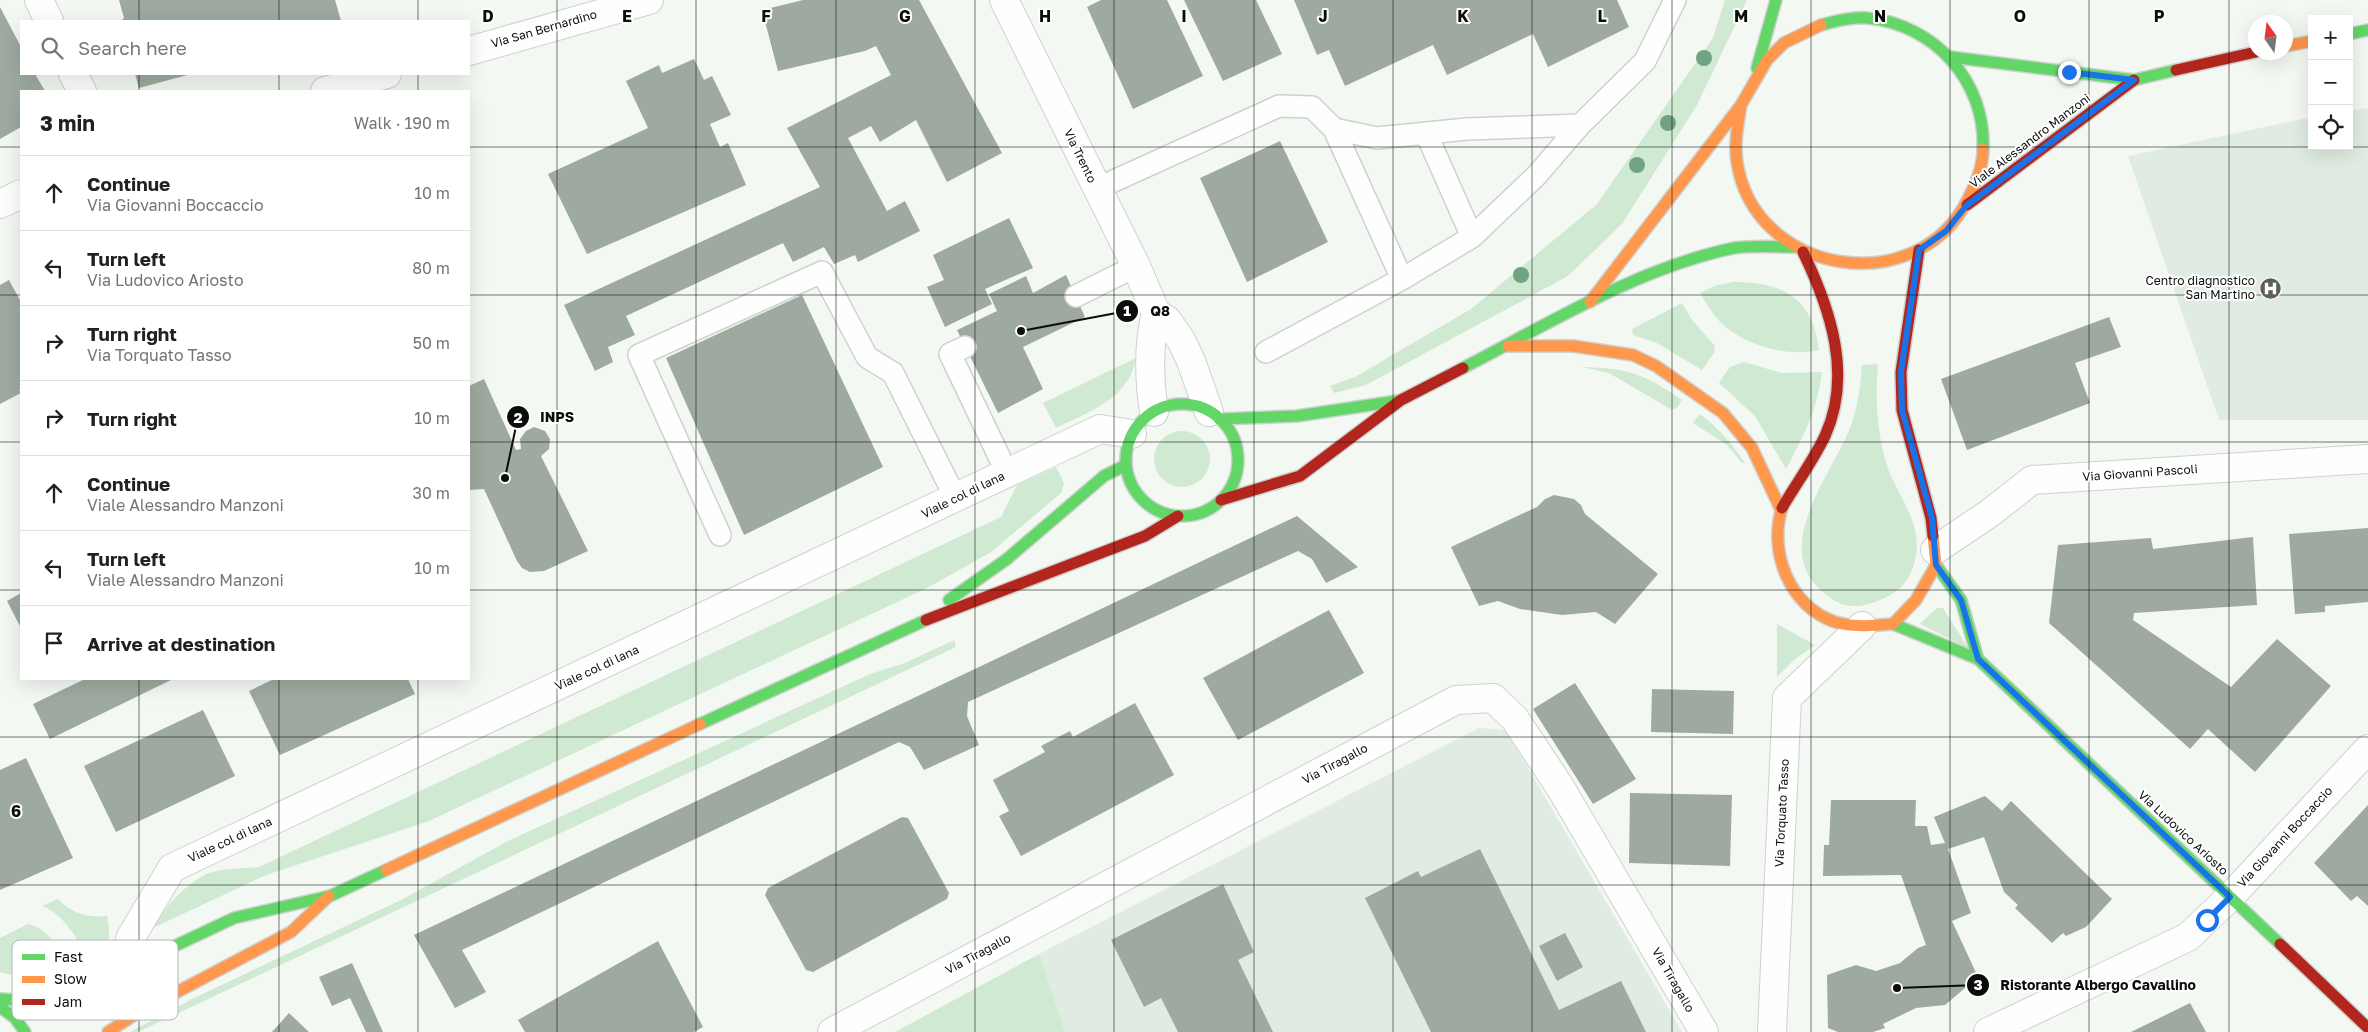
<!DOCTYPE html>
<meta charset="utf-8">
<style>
body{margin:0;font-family:"Golos Text",sans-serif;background:#f2f2f2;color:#202124}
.controls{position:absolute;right:15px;top:15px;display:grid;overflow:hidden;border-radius:0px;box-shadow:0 5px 20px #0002}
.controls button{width:45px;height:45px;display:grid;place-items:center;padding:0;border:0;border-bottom:1px solid #e0e0e0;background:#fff;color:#202124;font:25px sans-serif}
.compass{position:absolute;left:2248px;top:15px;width:45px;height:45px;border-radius:50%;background:#fff;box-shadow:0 5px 20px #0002;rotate:346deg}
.stop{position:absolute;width:15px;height:15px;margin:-11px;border:4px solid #1a73e8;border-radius:50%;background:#fff}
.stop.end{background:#1a73e8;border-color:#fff;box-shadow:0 1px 5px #0008}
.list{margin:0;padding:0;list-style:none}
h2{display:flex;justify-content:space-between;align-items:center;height:65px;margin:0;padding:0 20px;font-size:21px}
h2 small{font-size:16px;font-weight:400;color:#757577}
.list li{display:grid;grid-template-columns:32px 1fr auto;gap:15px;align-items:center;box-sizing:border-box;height:75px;padding:0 20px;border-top:1px solid #e0e0e0}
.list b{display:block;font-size:19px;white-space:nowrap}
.list p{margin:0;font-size:16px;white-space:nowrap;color:#757577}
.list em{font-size:16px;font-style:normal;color:#757577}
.icon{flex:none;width:28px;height:28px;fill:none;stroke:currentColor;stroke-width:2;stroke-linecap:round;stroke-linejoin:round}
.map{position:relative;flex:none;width:2368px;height:1032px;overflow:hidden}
.search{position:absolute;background:#fff;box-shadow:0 5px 20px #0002;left:20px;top:20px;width:450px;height:55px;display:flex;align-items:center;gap:12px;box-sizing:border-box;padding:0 18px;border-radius:0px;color:#757577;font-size:19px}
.panel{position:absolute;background:#fff;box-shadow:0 5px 20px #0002;left:20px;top:90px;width:450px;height:590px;border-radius:0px}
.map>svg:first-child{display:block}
.built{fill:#e0ece1}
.green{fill:#cfe9d2}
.building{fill:#9eaa9f}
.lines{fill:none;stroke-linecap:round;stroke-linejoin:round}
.lane-casing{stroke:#ced2ce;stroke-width:24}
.street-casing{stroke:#ced2ce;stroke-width:30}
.fast-casing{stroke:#ced2ce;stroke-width:14}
.slow-casing{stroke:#ced2ce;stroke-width:14}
.jam-casing{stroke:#ced2ce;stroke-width:14}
.lane{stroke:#fdfefd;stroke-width:21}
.street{stroke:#fdfefd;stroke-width:28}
.fast{stroke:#63d668;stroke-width:11}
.slow{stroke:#ff974d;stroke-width:11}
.jam{stroke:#b3261e;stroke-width:11}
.tree{fill:#71a383}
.route{stroke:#1a73e8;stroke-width:6}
.grid{fill:none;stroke:#0a0d0a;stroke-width:1;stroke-opacity:0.55}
.labels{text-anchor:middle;stroke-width:4;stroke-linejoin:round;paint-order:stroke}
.street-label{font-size:12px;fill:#0a0d0a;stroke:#fff}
.poi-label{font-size:12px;fill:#0a0d0a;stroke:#fff;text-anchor:end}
.key{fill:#fff;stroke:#b6b6b6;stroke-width:1}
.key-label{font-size:14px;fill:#0a0d0a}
.grid-label{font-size:16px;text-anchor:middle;font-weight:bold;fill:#0a0d0a;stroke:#fff;stroke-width:4;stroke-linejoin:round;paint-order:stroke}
.leader{fill:none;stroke:#0a0d0a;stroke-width:2}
.callout-dot{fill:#0a0d0a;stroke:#fff;stroke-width:2}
.mark-label{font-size:15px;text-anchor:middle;font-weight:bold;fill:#fff}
.callout-label{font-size:14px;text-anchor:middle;font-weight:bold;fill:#0a0d0a;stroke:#fff;stroke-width:4;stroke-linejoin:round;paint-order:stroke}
</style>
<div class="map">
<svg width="2368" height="1032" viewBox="0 0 2368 1032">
<rect width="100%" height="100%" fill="#f3f8f3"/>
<path class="built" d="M2368,108v312h-149l-91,-264 184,-39v29h37v-35z
M1479,728l27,2 176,302h-617l-26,-78z"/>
<path class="green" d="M1725,0h22l-50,105 -75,119 -54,52 -202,109 -32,8 -4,-7 25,-9 116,-68 126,-105 116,-166z
M1734,282c49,0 79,16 85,68 -30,7 -66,-3 -91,-21 -12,-9 -21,-24 -28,-36l17,-8z
M1682,303l10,17 23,26 -1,7 -12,17 -45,-27 -24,-8 -1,-6z
M1136,358c-7,41 -46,53 -80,70l-13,-25z
M1744,362l38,11 40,-1c-5,38 -18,64 -36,97l-31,-53 -36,-33 11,-16z
M1878,364c-2,24 -2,48 2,72 2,13 6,28 11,40 14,30 33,54 23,88 -3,12 -11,24 -22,30 -20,11 -42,19 -63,3 -63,-45 0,-117 21,-169 8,-20 10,-41 12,-63z
M1582,367c46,1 63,7 100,33l-5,8 -5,2 -63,-37z
M1700,414c19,14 32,30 45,49h-3l-15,-18 -34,-22z
M1154 459a28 28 0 1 1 56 0a28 28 0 1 1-56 0Z
M1056,467l8,16 -3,10 -70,59 -64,36 -498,233 -163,54 -111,52c6,-18 33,-44 50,-52 13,-7 40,-6 54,-8l742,-350 16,-32z
M1937,608h6l25,40 -48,-24z
M1777,624l38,21 -20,14 -18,18z
M954,640l2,7 -818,385h-8l62,-33 211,-100 105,-58 362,-167 35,-11z
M58,899c13,14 30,19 49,17 5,22 2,35 -18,45 -11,-21 -24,-46 -47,-55z
M28,924c22,5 31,25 39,44 -24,7 -43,11 -67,4v-34z
M1039,954l26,78h-170z"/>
<path class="building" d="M119,0h216l6,21h-220l3,-3z
M803,0h116l83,153 -55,29 -31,-62 -36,22 -9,-16 -23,12 39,73 18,-10 15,30 -62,31 -3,-7 -21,9 -10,-17 -31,15 -10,-19 -157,73 9,19 -27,12 5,15 -18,9 -31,-66 256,-118 -33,-59 104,-53 -15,-29 -11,5 -87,20 -16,-61z
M1101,0h66l36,76 -70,33 -46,-102z
M1184,0h72l26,54 -59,27z
M1294,0h323l12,27 -81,40 -15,-33 -86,41 -14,-30 -88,41 -16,-36 -12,5z
M0,7l21,40v27h14l10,17h-24v36l-21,12z
M694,59l10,21 8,-4 19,39 -21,9 10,23 8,-4 18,42 -159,69 -39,-80 100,-46 -22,-47 33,-16 3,8z
M135,74h56l-52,14z
M1280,141l48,101 -81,40 -47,-104z
M1009,218l24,50 -48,21 7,15 -47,23 -18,-40 17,-7 -11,-25z
M1066,275l19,42 -62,30 20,42 -45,24 -41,-83 40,-19 -8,-17 37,-18 7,17z
M9,280l12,22v86l-2,2 2,3 -21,11v-119z
M802,295l81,172 -139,68 -78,-177z
M2109,317l12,30 -46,16 15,40 -123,47 -26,-71z
M484,379l32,71 5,-1 -1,-10 6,-8 8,-4 11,4 5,8 -1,10 -8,7 47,95 -44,20 -14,1 -8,-4 -5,-7 -33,-72 -15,1v-104z
M1554,495l20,4 7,6 4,9 73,60 -43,50 -19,-12 -34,3 -42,-6 -22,-8 -19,5 -28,-59 86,-40 8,-8z
M1297,516l61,51 -32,16 -14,-24 -14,-8 -330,151 -1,14 12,29 -55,25 -14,-23 -11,-5 -437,208 24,42 -31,16 -41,-73z
M2368,528v74l-43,4v6l-30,2 -6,-80z
M2253,537l4,68 -123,8 -1,7 98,67 46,-48 54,47 -76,86 -47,-43 -18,20 -141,-126 9,-78 93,-7 2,11z
M21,593v35l-14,-27z
M1329,610l35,63 -126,67 -35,-62z
M85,679h88l-123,60 -17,-35z
M274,679h134l7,15 -135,61 -31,-64z
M1575,683l61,96 -43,25 -60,-95z
M1652,689l82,2 -1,43 -82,-2z
M1135,703l39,72 -153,81 -22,-40 10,-5 -16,-31 52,-28 -4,-6 29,-15 3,6z
M203,710l32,66 -119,56 -32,-66z
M26,758l47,100 -73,32v-120z
M1630,793l102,2 -2,71 -101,-3z
M1985,796l17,15 9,-10 101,98 -26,28 -20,9 -3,-3 -11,10 -37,-35 3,-3 -14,-13 -20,-55 -36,12 23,64 -19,8 26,56 -33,28 -29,3 -33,16 2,4 -12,4h-35l-10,-4 -1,-53 29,-10 20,6 24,-8 18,-15 8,-3 -25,-70 -78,1 1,-31h5l2,-45h85l-1,26h12l4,19 14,-2 -11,-26z
M2368,805v101l-11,-10 -6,5 -37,-38z
M902,817l6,1 41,75 -2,6 -134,73 -7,-2 -41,-75 3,-7z
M1480,849l79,161 62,-29 25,51h-215l-66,-134 53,-27 3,6z
M1223,884l31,68 -16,8 35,72h-95l-17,-34 -17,9 -33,-67z
M1565,933l18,34 -26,14 -18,-35z
M658,941l45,86 -9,5h-169l-7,-12z
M352,963l31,69h-17l-16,-34 -18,8 -13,-29z
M2190,1003l16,29h-75z
M289,1013l20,19h-37z"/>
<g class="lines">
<defs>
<path id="lane" d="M1334,129l43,9 90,-9 113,-4
M1426,133l46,104
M1096,189l183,-83 33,1 22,22 68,150
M1076,296l60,-30
M965,347l-15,7 57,119
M1266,352l136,-73 70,-42 65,-62 43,-50 65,-64 30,-61
M720,535l-81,-180 183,-83 45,85 26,16 63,126"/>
<path id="street" d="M39,0l10,21
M1004,0l132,266 20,47 11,7 14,20 10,21 18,51
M469,51l180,-51
M73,74l9,17
M325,91l62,-17
M0,204l21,-10
M1154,412c-5,-33 -6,-67 2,-99
M1935,550l55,-37 42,-33 336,-21
M119,975l12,-38 41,-69 928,-439 32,5
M832,1032l624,-332 37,-2 22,21 45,68 144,245
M1772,1032l15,-334 75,-72
M1988,1032l200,-95 42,-40 138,-148"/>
<path id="fast" d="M1821,25c15,-4 30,-8 46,-7 67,6 119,63 116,131
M2349,34l19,-4
M1951,57l183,23 42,-10
M1757,68l19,-68
M1463,368c87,-45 175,-100 271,-120 19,-3 42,-1 61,-1
M1126 460a56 56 0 1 1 112 0a56 56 0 1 1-112 0Z
M1219,419l78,-3 100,-15
M1936,565l25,35 17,59
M949,600l58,-41 97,-83 22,-11
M1893,624l85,35 302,285
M700,724l226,-104
M0,999l36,2 52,-14 146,-69 96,-22 56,-26
M0,1007l15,11 10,14"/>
<path id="slow" d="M2286,46l26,-5
M1741,105c-3,19 -7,38 -4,57 17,113 180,140 231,37 8,-16 15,-32 15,-50
M1590,302l151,-197 26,-45 17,-17 37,-18
M1508,346h65l60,9 23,11 67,47 29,35 29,62
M1782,508c-14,44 8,99 53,114 19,6 39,3 58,2l23,-24 20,-35 -3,-29
M386,870l314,-146
M108,1032l31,-20 152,-80 38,-36"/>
<path id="jam" d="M2176,70l80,-18
M1967,205l167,-125
M1919,250l-18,122 1,38 29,108 2,18
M1221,500l79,-24 101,-76 62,-32
M1782,508c14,-24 31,-47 43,-72 28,-61 5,-128 -22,-184
M926,620l219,-84 33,-20
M2280,944l88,84"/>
</defs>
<use href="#lane" class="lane-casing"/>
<use href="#street" class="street-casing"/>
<use href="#fast" class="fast-casing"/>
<use href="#slow" class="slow-casing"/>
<use href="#jam" class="jam-casing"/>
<use href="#lane" class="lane"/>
<use href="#street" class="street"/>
<use href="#fast" class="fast"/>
<use href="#slow" class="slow"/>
<use href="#jam" class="jam"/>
</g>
<g class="tree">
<circle cx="1704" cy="58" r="8"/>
<circle cx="1668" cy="123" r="8"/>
<circle cx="1637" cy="165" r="8"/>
<circle cx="1521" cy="275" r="8"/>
</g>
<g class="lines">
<path class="route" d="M2069,72l65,8 -168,126 -20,25 -27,19 -18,122 1,38 30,108 4,47 25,35 17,59 252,238 -23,23"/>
</g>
<path class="grid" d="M139,0v21M279,0v21M418,0v21M557,0v1032M696,0v1032M836,0v1032M975,0v1032M1114,0v1032M1254,0v1032M1393,0v1032M1532,0v1032M1672,0v1032M1811,0v1032M1950,0v1032M2089,0v1032M2229,0v1032M139,74v17M279,74v17M418,74v17M0,147h21M469,147h1899M0,295h21M469,295h1899M0,442h21M469,442h1899M0,590h21M469,590h1899M139,679v353M279,679v353M418,679v353M0,737h2368M0,885h2368"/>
<defs>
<symbol id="hospital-disc" viewBox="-11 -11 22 22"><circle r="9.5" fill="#5c5f5c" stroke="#fff"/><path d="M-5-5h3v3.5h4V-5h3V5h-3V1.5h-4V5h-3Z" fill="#fff"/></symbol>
</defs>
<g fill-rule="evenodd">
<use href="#hospital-disc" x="2258" y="276" width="25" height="25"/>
</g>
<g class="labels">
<g class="street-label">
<text transform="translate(544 29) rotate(-16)" y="4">Via San Bernardino</text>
<text transform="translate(2030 141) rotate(-37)" y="4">Viale Alessandro Manzoni</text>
<text transform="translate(1080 156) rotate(64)" y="4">Via Trento</text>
<text transform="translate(2140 473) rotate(-4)" y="4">Via Giovanni Pascoli</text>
<text transform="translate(963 495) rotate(-26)" y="4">Viale col di lana</text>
<text transform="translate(597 668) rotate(-25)" y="4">Viale col di lana</text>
<text transform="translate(1335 764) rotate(-28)" y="4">Via Tiragallo</text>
<text transform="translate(1782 813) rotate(-87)" y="4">Via Torquato Tasso</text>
<text transform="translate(2183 833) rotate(43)" y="4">Via Ludovico Ariosto</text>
<text transform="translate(2285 837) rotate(-47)" y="4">Via Giovanni Boccaccio</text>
<text transform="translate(230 840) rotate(-25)" y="4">Viale col di lana</text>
<text transform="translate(978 954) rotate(-28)" y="4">Via Tiragallo</text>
<text transform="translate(1673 980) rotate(60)" y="4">Via Tiragallo</text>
</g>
<g class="poi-label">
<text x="2255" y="285">Centro diagnostico<tspan x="2255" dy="14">San Martino</tspan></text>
</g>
</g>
<rect x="12" y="940" width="166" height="80" rx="8" class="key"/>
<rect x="22" y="954" width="23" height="6" fill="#63d668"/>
<rect x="22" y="976" width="23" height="7" fill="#ff974d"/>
<rect x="22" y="999" width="23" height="6" fill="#b3261e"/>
<g class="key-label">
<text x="54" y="962">Fast</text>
<text x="54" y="984">Slow</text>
<text x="54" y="1007">Jam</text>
</g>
<g class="grid-label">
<text x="488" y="22">D</text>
<text x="627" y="22">E</text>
<text x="766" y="22">F</text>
<text x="905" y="22">G</text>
<text x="1045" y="22">H</text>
<text x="1184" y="22">I</text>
<text x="1323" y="22">J</text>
<text x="1463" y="22">K</text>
<text x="1602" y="22">L</text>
<text x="1741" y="22">M</text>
<text x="1880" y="22">N</text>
<text x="2020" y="22">O</text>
<text x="2159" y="22">P</text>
<text x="16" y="817">6</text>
</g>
<path class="leader" d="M1021 331L1127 311M505 478L518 417M1897 988L1978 985"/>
<g class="callout-dot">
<circle cx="1021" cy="331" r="5"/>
<circle cx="505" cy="478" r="5"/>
<circle cx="1897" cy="988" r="5"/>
<circle cx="1127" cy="311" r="12"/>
<circle cx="518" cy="417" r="12"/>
<circle cx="1978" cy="985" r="12"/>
</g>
<g class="mark-label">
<text x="1127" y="316">1</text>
<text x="518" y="423">2</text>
<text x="1978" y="990">3</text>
</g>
<g class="callout-label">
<text x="1160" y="316">Q8</text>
<text x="557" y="422">INPS</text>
<text x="2098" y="990">Ristorante Albergo Cavallino</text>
</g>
</svg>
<div class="controls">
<button>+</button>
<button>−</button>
<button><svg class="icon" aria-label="locate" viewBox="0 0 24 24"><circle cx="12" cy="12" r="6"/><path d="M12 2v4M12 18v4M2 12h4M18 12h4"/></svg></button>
</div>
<svg class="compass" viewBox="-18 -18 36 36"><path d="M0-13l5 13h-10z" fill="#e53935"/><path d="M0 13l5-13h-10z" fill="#757577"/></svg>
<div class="stop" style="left:2207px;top:920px"></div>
<div class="stop end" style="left:2069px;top:72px"></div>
<div class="search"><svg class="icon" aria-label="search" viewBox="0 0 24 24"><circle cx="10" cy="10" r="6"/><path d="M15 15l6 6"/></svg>Search here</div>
<section class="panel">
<h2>3 min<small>Walk · 190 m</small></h2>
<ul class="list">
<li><svg class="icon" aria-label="ahead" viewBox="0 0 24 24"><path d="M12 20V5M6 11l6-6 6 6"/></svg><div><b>Continue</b><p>Via Giovanni Boccaccio</p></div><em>10 m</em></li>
<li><svg class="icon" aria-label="left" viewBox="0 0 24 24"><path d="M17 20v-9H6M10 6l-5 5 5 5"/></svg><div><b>Turn left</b><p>Via Ludovico Ariosto</p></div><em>80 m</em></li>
<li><svg class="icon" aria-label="right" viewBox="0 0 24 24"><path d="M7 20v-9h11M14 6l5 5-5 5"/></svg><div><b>Turn right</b><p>Via Torquato Tasso</p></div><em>50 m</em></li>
<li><svg class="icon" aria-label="right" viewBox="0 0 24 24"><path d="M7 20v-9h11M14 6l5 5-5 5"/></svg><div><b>Turn right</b></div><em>10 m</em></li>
<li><svg class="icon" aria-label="ahead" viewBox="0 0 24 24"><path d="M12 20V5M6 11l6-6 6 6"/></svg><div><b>Continue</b><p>Viale Alessandro Manzoni</p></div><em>30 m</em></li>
<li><svg class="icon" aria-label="left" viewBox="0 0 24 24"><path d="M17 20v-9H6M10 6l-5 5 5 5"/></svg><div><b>Turn left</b><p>Viale Alessandro Manzoni</p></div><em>10 m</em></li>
<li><svg class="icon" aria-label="arrive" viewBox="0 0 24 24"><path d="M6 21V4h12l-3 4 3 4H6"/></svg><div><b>Arrive at destination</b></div></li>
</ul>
</section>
</div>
